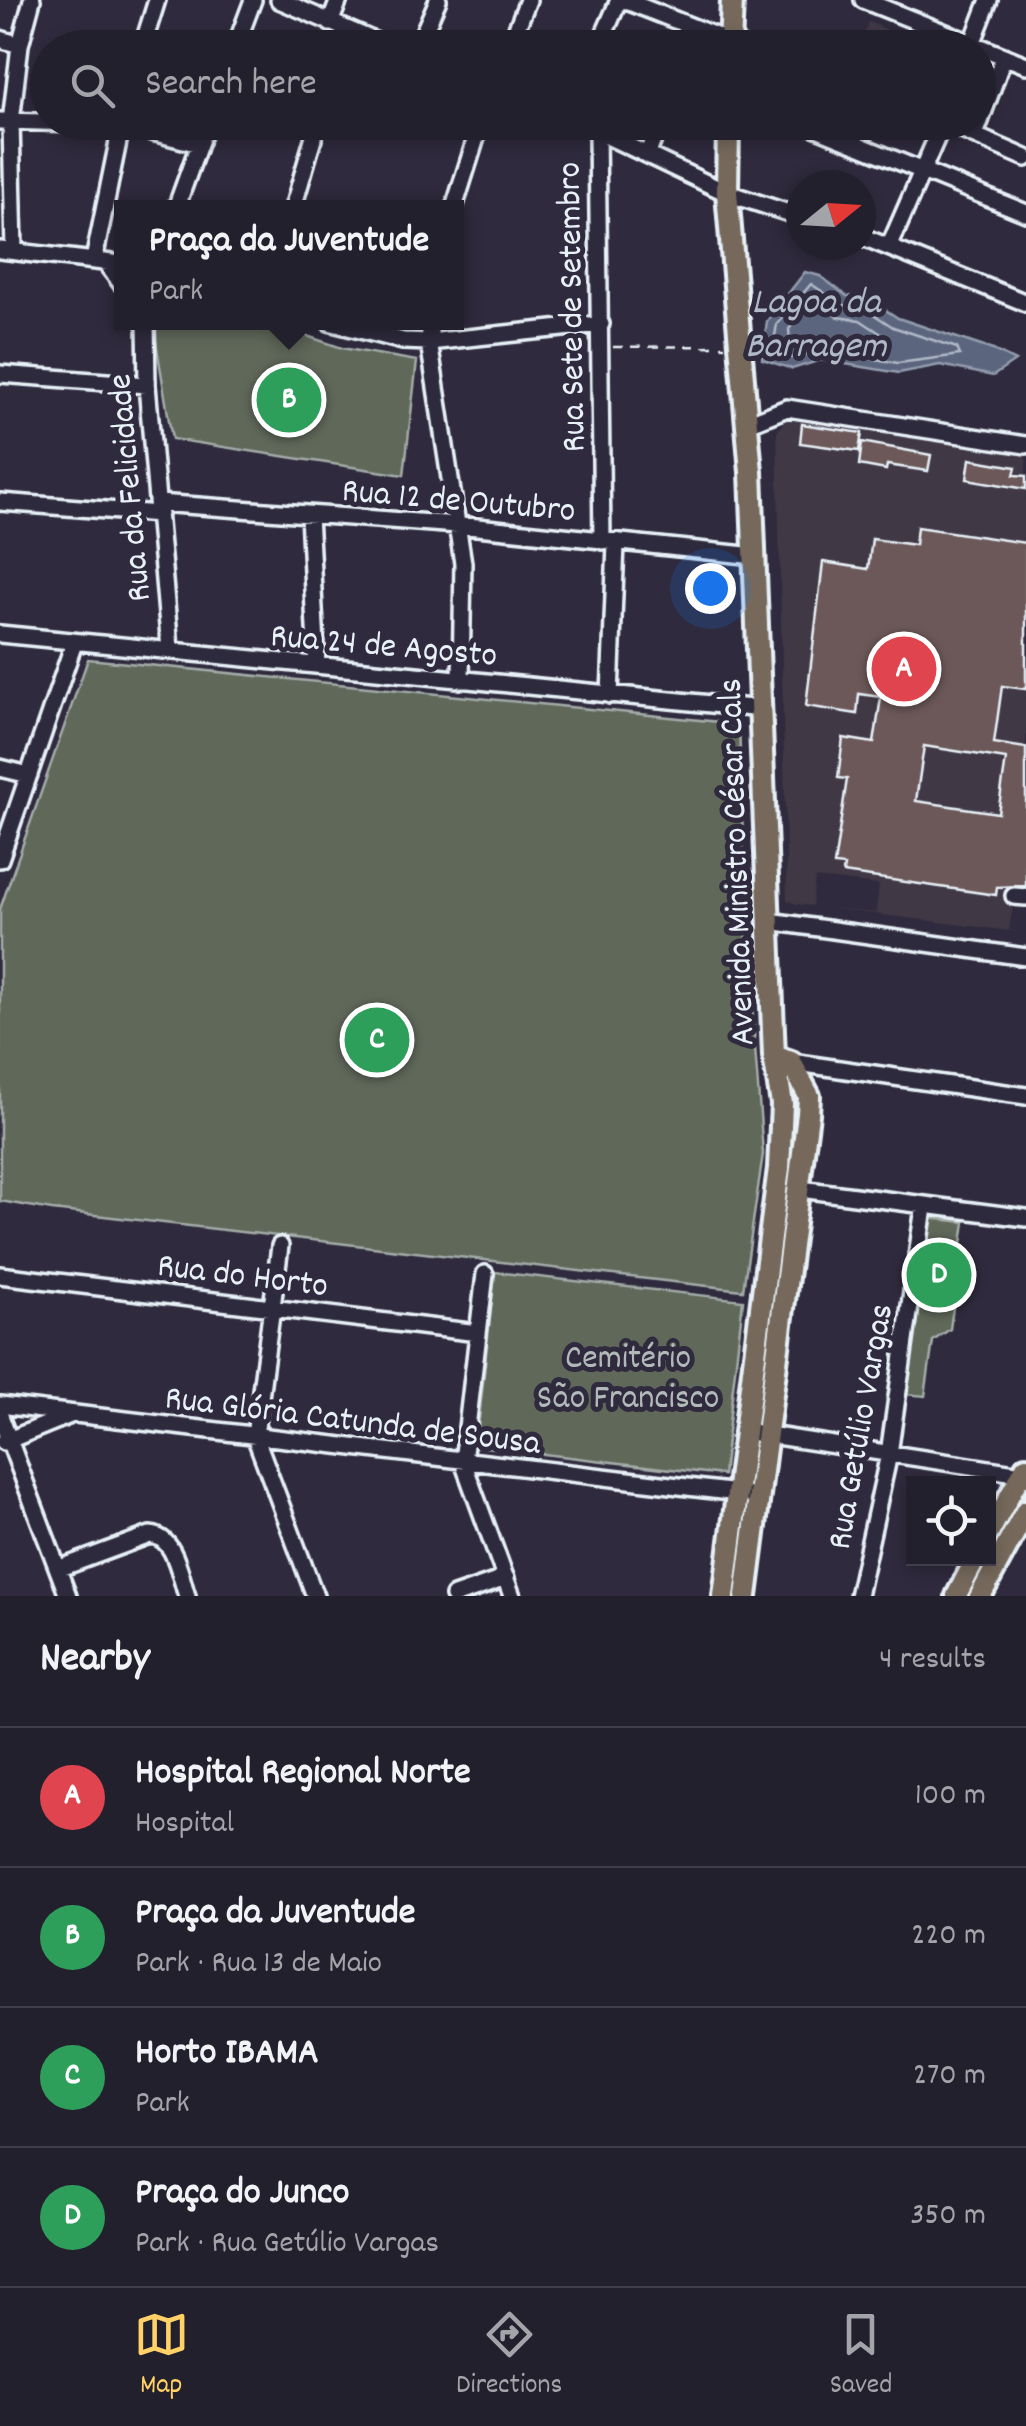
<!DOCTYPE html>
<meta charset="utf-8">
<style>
body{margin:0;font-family:Dekko,sans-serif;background:#2f2d3a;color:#f1f3f6}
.controls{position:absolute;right:30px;bottom:30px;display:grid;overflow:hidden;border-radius:0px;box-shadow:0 5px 15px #0003}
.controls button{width:90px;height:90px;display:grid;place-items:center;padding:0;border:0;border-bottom:2px solid #403e4a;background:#23202e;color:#f1f3f6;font:50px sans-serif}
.compass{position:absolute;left:786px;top:170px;width:90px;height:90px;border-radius:50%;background:#23202e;box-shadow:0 5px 15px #0003;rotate:72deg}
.you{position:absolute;left:710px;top:588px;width:35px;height:35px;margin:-25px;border:8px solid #fff;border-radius:50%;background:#1a73e8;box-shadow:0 0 0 15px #1a73e833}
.badge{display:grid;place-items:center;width:65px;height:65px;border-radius:50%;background:#ffd166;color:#fff;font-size:32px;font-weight:700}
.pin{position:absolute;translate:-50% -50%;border:5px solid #fff;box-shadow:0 2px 10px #0006}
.popup{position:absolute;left:114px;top:200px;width:350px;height:130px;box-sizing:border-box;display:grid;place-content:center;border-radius:0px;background:#23202e;filter:drop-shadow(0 2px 8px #0005);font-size:32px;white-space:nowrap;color:#a3a3aa}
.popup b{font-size:38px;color:#f1f3f6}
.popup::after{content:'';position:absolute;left:50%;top:100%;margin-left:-20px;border:20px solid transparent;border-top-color:#23202e}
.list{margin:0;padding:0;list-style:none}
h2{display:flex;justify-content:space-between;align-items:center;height:130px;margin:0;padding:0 40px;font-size:42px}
h2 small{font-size:32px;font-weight:400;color:#a3a3aa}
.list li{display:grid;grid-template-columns:65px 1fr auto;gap:30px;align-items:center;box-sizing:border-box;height:140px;padding:0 40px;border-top:2px solid #403e4a}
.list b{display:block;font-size:38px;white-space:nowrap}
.list p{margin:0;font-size:32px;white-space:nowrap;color:#a3a3aa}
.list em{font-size:32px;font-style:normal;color:#a3a3aa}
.icon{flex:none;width:55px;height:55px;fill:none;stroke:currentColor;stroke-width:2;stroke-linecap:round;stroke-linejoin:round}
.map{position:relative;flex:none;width:1026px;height:1596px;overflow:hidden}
.search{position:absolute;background:#23202e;box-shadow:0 5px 15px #0003;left:30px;right:30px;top:30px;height:110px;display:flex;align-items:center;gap:25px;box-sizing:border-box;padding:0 35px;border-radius:55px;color:#a3a3aa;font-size:38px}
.sheet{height:690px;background:#23202e}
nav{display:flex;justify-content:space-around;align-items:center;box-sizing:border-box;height:140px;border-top:2px solid #403e4a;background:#23202e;font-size:28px;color:#a3a3aa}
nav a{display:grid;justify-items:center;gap:5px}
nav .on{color:#ffd166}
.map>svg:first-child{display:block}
.built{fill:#413845;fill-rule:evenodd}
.green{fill:#60675a;stroke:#a4aca9;stroke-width:2.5}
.water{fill:#5b657e;stroke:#939daf;stroke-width:2.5}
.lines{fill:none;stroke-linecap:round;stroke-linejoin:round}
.shore{stroke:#b0b9c7;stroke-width:2.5}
.building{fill:#6c5959;stroke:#e8f1f8;stroke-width:2.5;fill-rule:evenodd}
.minor-casing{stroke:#e8f1f8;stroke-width:22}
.major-casing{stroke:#e8f1f8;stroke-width:28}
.path{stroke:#e8f1f8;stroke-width:2.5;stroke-dasharray:10 8;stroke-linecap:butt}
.minor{stroke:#2f2a3d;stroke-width:15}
.major{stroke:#76695c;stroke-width:20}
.tram{stroke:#e8f1f8;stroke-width:2.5}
.labels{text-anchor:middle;stroke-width:10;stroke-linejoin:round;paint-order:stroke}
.street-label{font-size:35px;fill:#e8f1f8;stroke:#2f2a3d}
.park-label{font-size:35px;fill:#b2bab9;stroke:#2f2a3d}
.water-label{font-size:38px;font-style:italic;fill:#b0b9c7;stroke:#2f2a3d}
</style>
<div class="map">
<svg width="1026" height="1596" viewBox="0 0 1026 1596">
<rect width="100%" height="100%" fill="#2f2a3d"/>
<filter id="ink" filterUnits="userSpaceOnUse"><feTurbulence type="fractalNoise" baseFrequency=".01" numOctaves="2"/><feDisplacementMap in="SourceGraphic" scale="20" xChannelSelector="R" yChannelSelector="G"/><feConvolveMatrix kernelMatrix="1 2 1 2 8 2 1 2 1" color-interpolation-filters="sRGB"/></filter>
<g filter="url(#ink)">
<path class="built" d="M868,22l62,25h-70z
M802,415l224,36v455l-13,-1 -4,25 17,3 -230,-29 -9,-4 -10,-468 8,-11zM815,878l64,7 -3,28 -64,-7z"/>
<path class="green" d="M153,323h116l73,25 75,13 -13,114 -232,-36z
M88,659l651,65 7,203 17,227 -20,136 -691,-80 -52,-9v-292z
M928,1218l37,4 -15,107 -17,12 -8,55 -21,-2z
M495,1272l248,28 -20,175 -247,-29z"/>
<path class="water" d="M805,272l15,4 27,20 19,1 32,21 95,32 22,11 -22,15 -53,-11 -41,8 -78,-13 -29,9 -30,-10 5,-38z"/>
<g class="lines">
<path class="shore" d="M811,284l32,21 21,3 29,19 64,21 3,7 -62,8 -75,-13 -31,8 -16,-5 -3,-5 4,-24z
M814,301l24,16 22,3 29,19 1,7 -5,2 -63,-11 -32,7 -1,-15z"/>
</g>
<path class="building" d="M802,424l60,9 -3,18 -59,-8z
M862,442l69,13 -3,16 -41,-6 -1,5 -27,-5z
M970,459l46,8 -2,8 12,1v13l-59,-10z
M917,527l109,16v146l-24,-3 -8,57 32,5v138l-29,1 -1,8 -153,-22 1,-7 -10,-1 13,-86 -9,-1 5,-40 31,5 7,-46 -22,-3 -2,20 -51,-8 17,-144 45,7 4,-30 43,6zM924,746l82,13 -8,54 -82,-12z"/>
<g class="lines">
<defs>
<path id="minor" d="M279,0l112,48
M624,0l122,48
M863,0l163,65
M330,23l9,-23
M0,39l20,6
M972,44l17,-44
M142,48l15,-48
M235,48l18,-48
M417,48l21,-48
M509,48l19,-48
M598,48l21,-48
M0,121l121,3 78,20
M578,122l149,71 74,24
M802,122l224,91
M943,122l83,36
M597,133l5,408
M975,135l29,-79
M648,153l12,-31
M176,208l31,-86
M293,208l25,-86
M454,208l27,-86
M861,236l165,67
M890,245l53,-122
M0,250l121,14
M14,251l-3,-129 9,-77 12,-45
M94,260l28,-138
M105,262l16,21
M146,322l1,63 23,264
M329,322l74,19 26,1 172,-18
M431,322l-2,20 34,221 -2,117
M0,374l147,11
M745,425l42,-17 239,37
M0,502l159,12
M158,503l300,22 297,31
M309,515l8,150
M0,634l762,75
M610,695l6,-151
M0,768l29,7
M0,859l74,-216
M1014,896l12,1
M769,921l257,36
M791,1062l235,34
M800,1189l226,29
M280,1246l-25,190 60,160
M485,1274l-22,188 49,134
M0,1275l478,58
M0,1405l746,89
M0,1416l68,180
M743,1431l279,43
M4,1442l66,-27
M58,1569l92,-34c25,1 30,41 37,61
M454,1596l52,-18
M858,1596l31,-142 35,-247"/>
<path id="major" d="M730,48l2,-48
M988,1537l38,-70
M724,1596l55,-428 3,-64 -8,-48 -23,-584 -24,-279 1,-71
M746,1596l62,-482 1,-18 -18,-34 -17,-6
M957,1596l20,-38
M980,1596l46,-85"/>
</defs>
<use href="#minor" class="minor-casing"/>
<use href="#major" class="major-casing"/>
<path class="path" d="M613,347l112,-1"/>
<use href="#minor" class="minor"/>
<use href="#major" class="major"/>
<path class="tram" d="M988,1557l38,-70
M968,1596l20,-38"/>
</g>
</g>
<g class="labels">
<g class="street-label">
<text transform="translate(569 307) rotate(-91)" y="12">Rua Sete de Setembro</text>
<text transform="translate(127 488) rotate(-95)" y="12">Rua da Felicidade</text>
<text transform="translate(459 498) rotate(5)" y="12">Rua 12 de Outubro</text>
<text transform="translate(384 643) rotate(5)" y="12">Rua 24 de Agosto</text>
<text transform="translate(734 862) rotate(-92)" y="12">Avenida Ministro César Cals</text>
<text transform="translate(243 1273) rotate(7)" y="12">Rua do Horto</text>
<text transform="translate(353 1418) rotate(7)" y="12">Rua Glória Catunda de Sousa</text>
<text transform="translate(858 1426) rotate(-80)" y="12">Rua Getúlio Vargas</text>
</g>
<g class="park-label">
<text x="628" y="1367">Cemitério<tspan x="628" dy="40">São Francisco</tspan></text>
</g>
<g class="water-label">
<text x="816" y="312">Lagoa da<tspan x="816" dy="44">Barragem</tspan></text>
</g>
</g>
</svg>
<div class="controls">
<button><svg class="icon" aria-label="locate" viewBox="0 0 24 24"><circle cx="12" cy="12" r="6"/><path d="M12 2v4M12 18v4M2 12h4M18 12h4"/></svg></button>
</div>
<svg class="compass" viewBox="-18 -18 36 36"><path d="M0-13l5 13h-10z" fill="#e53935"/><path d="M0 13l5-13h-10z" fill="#a3a3aa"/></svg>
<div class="you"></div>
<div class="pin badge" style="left:904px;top:669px;background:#e0444e">A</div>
<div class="pin badge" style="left:289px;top:400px;background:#2e9e5b">B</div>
<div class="popup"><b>Praça da Juventude</b>Park</div>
<div class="pin badge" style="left:377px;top:1040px;background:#2e9e5b">C</div>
<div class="pin badge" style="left:939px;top:1275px;background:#2e9e5b">D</div>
<div class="search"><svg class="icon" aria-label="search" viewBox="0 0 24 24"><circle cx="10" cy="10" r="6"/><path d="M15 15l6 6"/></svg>Search here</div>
</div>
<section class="sheet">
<h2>Nearby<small>4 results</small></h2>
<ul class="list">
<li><span class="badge" style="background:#e0444e">A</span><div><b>Hospital Regional Norte</b><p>Hospital</p></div><em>100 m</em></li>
<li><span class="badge" style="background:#2e9e5b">B</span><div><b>Praça da Juventude</b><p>Park · Rua 13 de Maio</p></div><em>220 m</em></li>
<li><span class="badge" style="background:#2e9e5b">C</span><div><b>Horto IBAMA</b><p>Park</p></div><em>270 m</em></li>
<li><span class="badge" style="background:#2e9e5b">D</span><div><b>Praça do Junco</b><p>Park · Rua Getúlio Vargas</p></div><em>350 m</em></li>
</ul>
</section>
<nav>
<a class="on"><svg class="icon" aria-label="map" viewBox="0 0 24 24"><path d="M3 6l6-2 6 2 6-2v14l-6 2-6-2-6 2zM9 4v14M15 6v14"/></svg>Map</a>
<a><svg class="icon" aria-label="directions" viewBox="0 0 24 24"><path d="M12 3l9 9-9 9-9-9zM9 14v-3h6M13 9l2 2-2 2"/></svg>Directions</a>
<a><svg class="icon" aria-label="saved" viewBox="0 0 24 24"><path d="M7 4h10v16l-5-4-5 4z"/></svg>Saved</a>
</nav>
